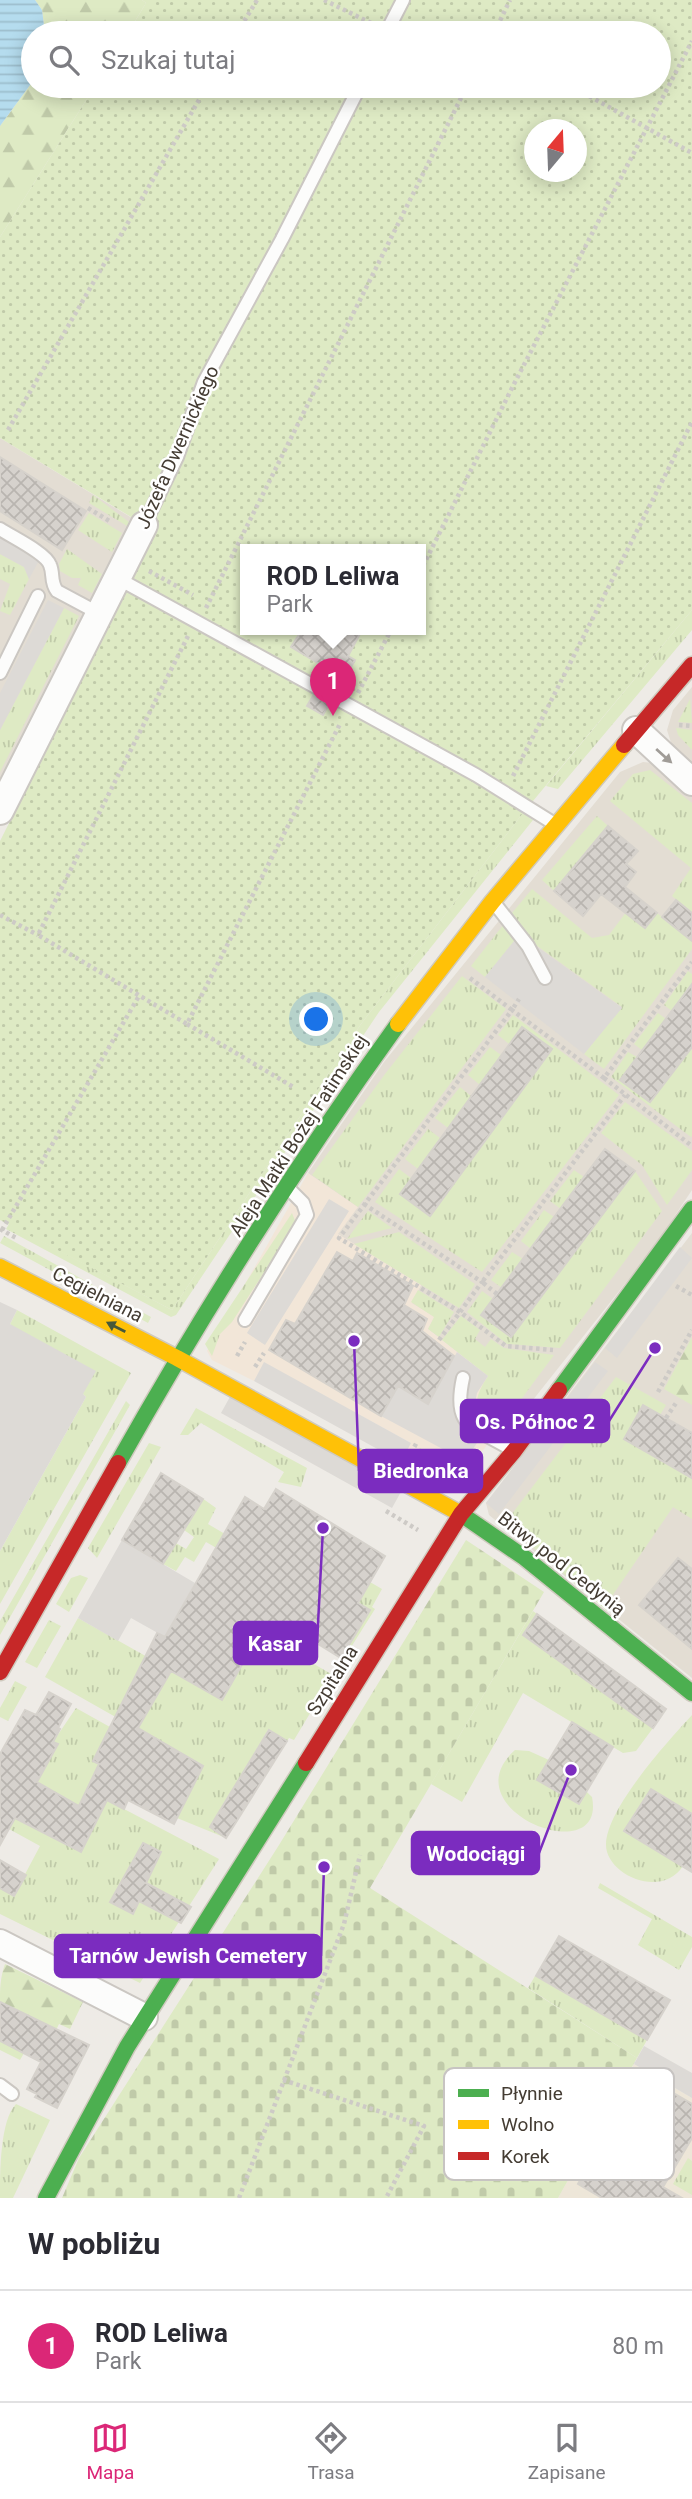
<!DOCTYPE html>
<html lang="pl">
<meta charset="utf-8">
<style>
body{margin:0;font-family:Roboto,sans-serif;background:#f2f2f3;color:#2b2b33}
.compass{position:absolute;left:524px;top:119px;width:63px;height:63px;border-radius:50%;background:#fff;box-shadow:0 4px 18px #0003;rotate:19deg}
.you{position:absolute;left:317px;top:1020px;width:24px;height:24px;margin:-18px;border:5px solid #fff;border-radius:50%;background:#1a73e8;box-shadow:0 0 0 10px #1a73e833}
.badge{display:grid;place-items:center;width:46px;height:46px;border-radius:50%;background:#db2777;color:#fff;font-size:23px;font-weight:700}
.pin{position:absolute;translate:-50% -58px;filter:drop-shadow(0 2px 4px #0008)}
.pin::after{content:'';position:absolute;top:37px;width:24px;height:21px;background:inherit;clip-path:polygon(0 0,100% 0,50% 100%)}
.popup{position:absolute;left:240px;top:544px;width:186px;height:91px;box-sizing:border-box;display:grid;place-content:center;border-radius:0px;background:#fff;filter:drop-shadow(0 2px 5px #0005);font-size:23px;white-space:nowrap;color:#7c7c81}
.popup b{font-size:26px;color:#2b2b33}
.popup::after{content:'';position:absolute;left:50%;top:100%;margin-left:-14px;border:14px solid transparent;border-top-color:#fff}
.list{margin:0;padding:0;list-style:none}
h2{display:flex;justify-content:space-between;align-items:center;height:91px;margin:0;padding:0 28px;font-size:30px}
h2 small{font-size:23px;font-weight:400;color:#7c7c81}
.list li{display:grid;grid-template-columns:46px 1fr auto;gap:21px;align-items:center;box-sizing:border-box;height:112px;padding:0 28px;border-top:2px solid #e1e1e2}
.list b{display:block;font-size:26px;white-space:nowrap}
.list p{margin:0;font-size:23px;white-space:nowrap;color:#7c7c81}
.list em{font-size:23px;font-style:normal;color:#7c7c81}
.icon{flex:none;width:38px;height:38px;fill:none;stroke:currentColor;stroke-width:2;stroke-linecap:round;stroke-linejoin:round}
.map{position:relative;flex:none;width:692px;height:2198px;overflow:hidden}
.search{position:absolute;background:#fff;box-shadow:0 4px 18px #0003;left:21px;right:21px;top:21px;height:77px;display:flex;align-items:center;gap:18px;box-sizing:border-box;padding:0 24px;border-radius:38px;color:#7c7c81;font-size:26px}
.sheet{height:203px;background:#fff}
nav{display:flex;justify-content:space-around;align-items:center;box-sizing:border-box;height:98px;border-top:2px solid #e1e1e2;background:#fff;font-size:19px;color:#7c7c81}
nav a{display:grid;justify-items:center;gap:4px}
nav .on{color:#db2777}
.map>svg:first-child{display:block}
.residential{fill:#e3ddd3}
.commercial{fill:#f2e6d8}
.education{fill:#ede6d8}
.grass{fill:url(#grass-tufts)}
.forest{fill:url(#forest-firs)}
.cemetery{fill:url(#cemetery-stones)}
.garden{fill:url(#garden-dots);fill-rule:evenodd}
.parking{fill:#dddad6}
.water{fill:url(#water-rules)}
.building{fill:url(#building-cross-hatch);stroke:#d6d2cc;stroke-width:2}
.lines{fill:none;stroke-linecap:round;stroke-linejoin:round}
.lane-casing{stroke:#cbc7c2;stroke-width:16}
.street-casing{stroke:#cbc7c2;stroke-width:30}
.fast-casing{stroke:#cfcabe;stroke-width:19}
.slow-casing{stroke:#cfcabe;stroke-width:19}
.jam-casing{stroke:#cfcabe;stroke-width:19}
.path{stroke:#cdcac6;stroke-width:4.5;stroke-dasharray:3.5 3.5;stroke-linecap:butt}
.lane{stroke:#fcfcfb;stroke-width:12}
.street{stroke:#fcfcfb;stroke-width:26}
.fast{stroke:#4caf50;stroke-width:16}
.slow{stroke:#ffc107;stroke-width:16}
.jam{stroke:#c62828;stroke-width:16}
.oneway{fill:#a09c97}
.oneway2{fill:#46593a}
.labels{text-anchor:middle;stroke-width:5;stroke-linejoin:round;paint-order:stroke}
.street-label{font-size:19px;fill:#443c33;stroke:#fff}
.key{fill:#fff;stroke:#c7c4c2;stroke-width:2}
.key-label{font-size:19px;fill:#443c33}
.leader{fill:none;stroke:#7b2cbf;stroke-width:2.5}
.callout-dot{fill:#7b2cbf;stroke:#fff;stroke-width:2.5}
.callout{fill:#7b2cbf;stroke:#7b2cbf;stroke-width:2.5}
.callout-label{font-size:21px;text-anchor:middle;font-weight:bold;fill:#fff}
</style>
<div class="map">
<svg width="692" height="2198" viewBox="0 0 692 2198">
<defs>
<pattern id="grass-tufts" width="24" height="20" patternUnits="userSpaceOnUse" patternTransform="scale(1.75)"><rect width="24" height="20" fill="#deeac4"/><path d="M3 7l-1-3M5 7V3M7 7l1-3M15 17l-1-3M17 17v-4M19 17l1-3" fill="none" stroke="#c0caa9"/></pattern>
<pattern id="forest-firs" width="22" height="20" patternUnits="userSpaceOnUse" patternTransform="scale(1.75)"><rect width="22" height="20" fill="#deeac4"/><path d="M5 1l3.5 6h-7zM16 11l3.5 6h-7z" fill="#c0caa9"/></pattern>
<pattern id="cemetery-stones" width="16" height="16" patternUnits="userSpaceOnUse" patternTransform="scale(1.75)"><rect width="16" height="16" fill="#deeac4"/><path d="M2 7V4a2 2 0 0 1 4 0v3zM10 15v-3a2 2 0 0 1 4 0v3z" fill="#c0caa9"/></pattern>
<pattern id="garden-dots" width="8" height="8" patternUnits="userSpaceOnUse" patternTransform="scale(1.75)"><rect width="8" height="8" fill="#deeac4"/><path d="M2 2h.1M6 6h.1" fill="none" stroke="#c0caa9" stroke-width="1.8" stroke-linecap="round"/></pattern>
<pattern id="water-rules" width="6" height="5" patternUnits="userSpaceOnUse" patternTransform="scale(1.75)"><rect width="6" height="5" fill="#b5dcee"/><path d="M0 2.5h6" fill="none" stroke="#9dbecd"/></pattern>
<pattern id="building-cross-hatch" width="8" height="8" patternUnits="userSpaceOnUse" patternTransform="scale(1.75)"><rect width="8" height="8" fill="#d6d2cd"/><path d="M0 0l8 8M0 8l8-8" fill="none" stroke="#b9b5b0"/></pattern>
</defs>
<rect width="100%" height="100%" fill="#eeebe6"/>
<path class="residential" d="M0,438l137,83 -137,268z
M692,687v81l-18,-16 -7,-22 6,-20z
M643,762l10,1 39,32v395l-38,57 -148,187 -17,-9 -1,-49 -60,-47 -17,-27 10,-17 -84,-51 16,-21 -45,-40 76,-111 236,-290z
M692,1233v445l-203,-163 -3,-12z"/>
<path class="commercial" d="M308,1173l50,34 -20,27 83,51 -9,18 23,14 -7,12 60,47 1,49 10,4 -27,36 -10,6 -24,1 -33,-19 6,-10 -147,-80 -10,18 -42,-21 -5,-9z"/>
<path class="education" d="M634,2064l58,34v100h-134z"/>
<path class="grass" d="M93,495l36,27 -2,4 -38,-23z
M89,513l33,20 -10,19 -34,-22z
M67,549l35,25 -10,19 -14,-8 3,-7h-9l-12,-7 -1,-7z
M0,554l24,13 5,12 -19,36 -10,-4 10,-27 -10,-5z
M64,608l15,8 -79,156v-42z
M692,610v20l-134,159 -12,-3z
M690,699l2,24 -14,-1z
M676,728l16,2v20l-14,-15z
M650,770l42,33v110l-20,-17 19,-28 -81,-67 23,-27z
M523,813l10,7 -154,192 -203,303 -5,2 -165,-88 3,-5 163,86 189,-286z
M597,816l11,10 -54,65 -12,-11z
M532,889l60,49 17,-3 18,-24 18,17 12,-15 26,21 9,-12v27l-88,120 -20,-15 38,-47 -89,-64 -21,-30z
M504,924l12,15 -31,38 -14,-11z
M688,971l4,3v10l-20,27 -8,-6z
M462,976l44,33 -148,198 -46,-32 73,-101z
M658,1013l8,6 -24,31 -8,-6z
M513,1015l106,80 -137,177 -107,-70 24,-33 12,9 -11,16 31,21 121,-165 -30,-23 -13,17 -11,-9z
M490,1047l11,8 -21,30 -12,-10z
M692,1047v89l-1,1 -80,-60 17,-25 9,5 -17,23 30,22z
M460,1087l11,9 -23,32 -13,-10z
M625,1102l67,49v19l-25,35 -25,-40 -41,-32z
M428,1129l12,9 -22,31 -13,-10z
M574,1170l10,7 -23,32 -11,-8z
M635,1171l27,40 -102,137 -53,-4 -40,-32 15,-21 11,8 -11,16 29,22z
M544,1210l10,7 -23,32 -10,-8z
M368,1211l24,17 -45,11z
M292,1213l4,10 -64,99 -12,12 -8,22 -7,-12z
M399,1232l76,52 -16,24 -105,-64z
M4,1236l147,81 -3,6 -148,-80z
M512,1252l11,7 -21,29 -11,-8z
M418,1290l36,22 -15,25 -11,-8 6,-12 -23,-15z
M17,1310l114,63 -131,231v-53l86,-154 -76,-73z
M461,1316l19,14 -5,9 10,8 6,-8 13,9 50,7 -55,74c-29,-12 -26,-31 -11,-53l-46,-36z
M616,1377l50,28 -6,10 -17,-10 -19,34 68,39v41l-19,-12 -63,92 7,5 -10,7 -102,-88z
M126,1401l4,4 -130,230v-14z
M196,1408l111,60 -6,19 -23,-5 6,-10 -83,-49 -13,12h-8z
M149,1443l12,4 -64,111 -9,-10z
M420,1448l42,23 -24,1 -25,-14z
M202,1498l14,10 -8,16 61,36 -21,6 -42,-24 -12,20 -9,-5 -9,14 -13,-7 13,-21 10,6 8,-12 -10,-7z
M80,1575l8,3 -19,34 -13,-8 15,-26z
M370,1582l12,7 -10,18 3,2 -32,51 -2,-2 -10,-72z
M533,1611l4,3 -14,21 130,93 -17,23 -13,2 -100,-60 -61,109 -31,-18z
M78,1618l144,81 38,-66 73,42 -39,65 -5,-2 -2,3 -19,-11 -30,51 17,11 -17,26 -17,-9 -11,18 16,11 -49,-20 25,-52 -157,-89z
M49,1620l12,6 -24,42 -12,-6z
M15,1681l12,6 -19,34 -8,-4v-9z
M76,1708l34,19 -17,34 6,3 -11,26 131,69 -79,124 -140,-69v-26l14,7 26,-49 -31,-17 6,-11 65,33 -1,-45 -48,-27 27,-35 -5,-2z
M692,1715v99l-41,-25 -26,42 58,35c-22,34 -78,8 -77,-22 1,-36 62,-103 86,-129z
M515,1750l14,1 20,9 -12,20 41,24 8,-13 6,6c15,75 -144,13 -77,-47z
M600,1883l92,54v10l-13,23 -41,-25 14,-26 -54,-31z
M535,1976l112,64 -10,18 -109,-70z
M0,2041l24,12 -4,7 -20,-10z
M16,2104l34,16 -37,78h-13c0,-26 0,-78 16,-94z
M621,2109l48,28 -23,40 -48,-28z
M688,2158l4,3v34l-19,-11z"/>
<path class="forest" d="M35,0h107l4,3 -18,30h-83l-3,-23z
M33,81v5h62l-95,151v-111z
M692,1337v68l-28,-16z
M5,1964l78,38 -13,27 -11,-5 -3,6 -56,-28c0,-13 0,-24 5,-38z"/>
<path class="cemetery" d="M466,1540l78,52 -174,296 267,170 -79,140h-496l17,-40 200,-313z"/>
<path class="garden" d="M142,0h550v610l-169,203 -162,211 -189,286 -172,-90v-379l156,-309 -156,-94v-201l95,-151h564v-53h-531l18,-30zM534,130h42v42h-42zM246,550h174v80h-174z"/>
<path class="parking" d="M0,533l41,24 -12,22 -5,-12 -24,-13z
M48,600l16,8 -64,122v-37z
M523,930l10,14 89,64 -38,46 -99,-77z
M329,1199l20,12 -84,134 -18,-12z
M680,1247l12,11 -75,100 -12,-10z
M0,1302l17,8 -7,14 86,47 -13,23 3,3 -86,154z
M457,1352l31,24 -11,17 -2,10 7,16 7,6 -24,36 -84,-45 17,-30 30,18z
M264,1362l147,81 -10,19 -147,-81z
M595,1362l13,9 -109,143 -13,-11z
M231,1395l171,95 -10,18 -171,-95z
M122,1540l73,43 -30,54 -34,-19 -13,23 -40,-23z
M644,2046l48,27v25l-58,-34z"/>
<path class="water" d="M0,0h35l7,10 3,23h-12v48l-33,45z"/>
<path class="building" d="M0,457l86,54 -24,39 -62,-39z
M302,630h60l-14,26 7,4 -17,29 -16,-9 6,-11 -37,-22z
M313,696l16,8 -6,11 -16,-9z
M608,826l30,25 -12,13 10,8 -11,15 32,26 -12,15 -44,-34 -18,22 -29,-25z
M676,900l16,13v28l-30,-24z
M692,984v63l-42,55 -30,-22z
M522,1027l30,22 -122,167 -30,-22z
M605,1149l30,22 -124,166 -30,-22z
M337,1252l16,9 4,-8 56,33 -9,19 23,14 -5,12 32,25 -26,48 -30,-18 -17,30 -112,-66 17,-30 9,4z
M643,1405l49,28v45l-68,-39z
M161,1473l42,26 -40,65 -41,-24z
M276,1489l109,67 -27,47 12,7 -29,48 -57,-35 -10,18 -14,-8 -38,67 -51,-29 -33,57 65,38 -29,58 -46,-24 -4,9 -17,-9 -26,52 -66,-34 -15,27v-91l25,-44 11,5 13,-23 22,12 -13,24 2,1 -7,13 5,2 -21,38 42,24 20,-42 -6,-3 64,-128 8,4 80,-140 19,12z
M678,1558l14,11v80l-53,-44z
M537,1614l129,95 -13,19 -130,-93z
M572,1722l41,25 -34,57 -42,-24z
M269,1730l18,11 -61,97 -16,-11z
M651,1789l41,25v58l-68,-41z
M143,1843l18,9 -15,31 45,24 -10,16 -42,-22 -6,13 -23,-12z
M0,1860l26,15 -12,21 -14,-8z
M559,1936l111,64 -23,40 -111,-64z
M0,2002l89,43 -32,63 -22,-11 2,-3 -10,-5 14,-27 -41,-21z
M641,2074l51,30v34l-29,49 19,11h-80l-24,-14 20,-35 48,28 23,-40 -48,-28z"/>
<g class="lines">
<defs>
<path id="lane" d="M386,33l17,-33
M144,525l33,-68 27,-75 78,-143 78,-153
M0,529c12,8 46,24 50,36 4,9 0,17 7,26l43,23
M117,578l359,197 77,48
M0,673l38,-77
M495,904l33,42 17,32
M245,1320l62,-105 -4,-12 -13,-13
M463,1378c-11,50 10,48 48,71
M0,2085l12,9"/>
<path id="street" d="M636,730l56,52
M0,811l144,-286
M0,1943l144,74"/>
<path id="fast" d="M559,1390l133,-181
M118,1463c85,-151 179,-299 280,-439
M461,1514l64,44 167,135
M46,2198l81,-151 179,-284"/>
<path id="slow" d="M398,1024l94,-122 132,-157
M0,1267l177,91 284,156"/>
<path id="jam" d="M624,745l68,-80
M0,1672l118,-209
M306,1763l155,-249 53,-63 45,-61"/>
</defs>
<use href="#lane" class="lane-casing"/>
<use href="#street" class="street-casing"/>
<use href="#fast" class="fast-casing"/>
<use href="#slow" class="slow-casing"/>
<use href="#jam" class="jam-casing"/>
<path class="path" d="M324,0l49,24
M237,33l20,-33
M494,33l16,-33
M571,86l121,67
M8,430l199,-344
M88,508l23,14
M149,571l44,24
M420,572l94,-188 178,-343
M206,608l261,-522
M188,636l-150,299 149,89 154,-302
M358,693l33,-63
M679,725l13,1
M513,776l179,-354
M0,915l38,20
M470,978l42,32 7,-11
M187,1024l108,64
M604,1078l88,68
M364,1204l118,78 -22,30 46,34 47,4
M0,1229l18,10
M2,1230l137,-234
M676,1286l16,9
M497,1294l-15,-12 143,-187
M439,1340l21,-28 -121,-74 173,-228 92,68 88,-116
M237,1356l8,-14
M255,1367l9,-14
M658,1392l34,-62
M666,1418l10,-15
M411,1453l6,-11
M386,1511l32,19
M283,2080l141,46 -38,72
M239,2198l105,-274 16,-69"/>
<use href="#lane" class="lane"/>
<use href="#street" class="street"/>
<use href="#fast" class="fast"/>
<use href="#slow" class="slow"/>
<use href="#jam" class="jam"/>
</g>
<defs><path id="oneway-solid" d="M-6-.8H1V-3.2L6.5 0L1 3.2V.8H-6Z" transform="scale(1.75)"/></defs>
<use class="oneway" href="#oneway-solid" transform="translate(664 756) rotate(42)"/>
<use class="oneway2" href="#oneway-solid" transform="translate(116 1327) rotate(-153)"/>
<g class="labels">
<g class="street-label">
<text transform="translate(177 447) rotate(-66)" y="7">Józefa Dwernickiego</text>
<text transform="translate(298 1135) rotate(-57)" y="7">Aleja Matki Bożej Fatimskiej</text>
<text transform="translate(98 1294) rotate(27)" y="7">Cegielniana</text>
<text transform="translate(562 1563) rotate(38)" y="7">Bitwy pod Cedynią</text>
<text transform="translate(332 1680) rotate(-58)" y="7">Szpitalna</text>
</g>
</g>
<rect x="444" y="2068" width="230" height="112" rx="10" class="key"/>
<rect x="458" y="2089" width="31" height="8" fill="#4caf50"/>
<rect x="458" y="2120" width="31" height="9" fill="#ffc107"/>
<rect x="458" y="2152" width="31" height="8" fill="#c62828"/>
<g class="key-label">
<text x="501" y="2100">Płynnie</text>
<text x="501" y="2131">Wolno</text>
<text x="501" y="2163">Korek</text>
</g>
<path class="leader" d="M655 1348L609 1421M354 1341L359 1471M323 1528L317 1643M571 1770L539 1853M324 1867L321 1956"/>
<g class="callout-dot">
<circle cx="655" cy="1348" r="7"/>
<circle cx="354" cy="1341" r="7"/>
<circle cx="323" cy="1528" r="7"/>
<circle cx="571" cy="1770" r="7"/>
<circle cx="324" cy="1867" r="7"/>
</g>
<g class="callout">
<rect x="461" y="1400" width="148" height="42" rx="7"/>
<rect x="359" y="1450" width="123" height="42" rx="7"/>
<rect x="234" y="1622" width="83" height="42" rx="7"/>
<rect x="412" y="1832" width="127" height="42" rx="7"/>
<rect x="55" y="1935" width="266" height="42" rx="7"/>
</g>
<g class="callout-label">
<text x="535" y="1429">Os. Północ 2</text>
<text x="421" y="1478">Biedronka</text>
<text x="275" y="1651">Kasar</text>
<text x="476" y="1861">Wodociągi</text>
<text x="188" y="1963">Tarnów Jewish Cemetery</text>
</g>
</svg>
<svg class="compass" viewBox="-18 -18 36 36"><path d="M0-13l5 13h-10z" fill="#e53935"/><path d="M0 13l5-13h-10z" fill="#7c7c81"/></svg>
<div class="you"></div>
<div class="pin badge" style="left:333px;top:716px">1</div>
<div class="popup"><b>ROD Leliwa</b>Park</div>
<div class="search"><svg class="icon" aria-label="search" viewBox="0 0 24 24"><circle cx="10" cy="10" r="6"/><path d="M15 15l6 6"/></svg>Szukaj tutaj</div>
</div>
<section class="sheet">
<h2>W pobliżu<small></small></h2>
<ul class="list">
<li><span class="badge">1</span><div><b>ROD Leliwa</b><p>Park</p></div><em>80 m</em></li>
</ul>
</section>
<nav>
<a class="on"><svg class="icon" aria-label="map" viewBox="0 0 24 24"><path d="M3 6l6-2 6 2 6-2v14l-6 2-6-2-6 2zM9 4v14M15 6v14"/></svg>Mapa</a>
<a><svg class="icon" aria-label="directions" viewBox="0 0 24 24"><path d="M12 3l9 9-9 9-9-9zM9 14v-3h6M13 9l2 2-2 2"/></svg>Trasa</a>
<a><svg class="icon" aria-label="saved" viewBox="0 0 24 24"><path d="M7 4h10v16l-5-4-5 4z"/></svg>Zapisane</a>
</nav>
